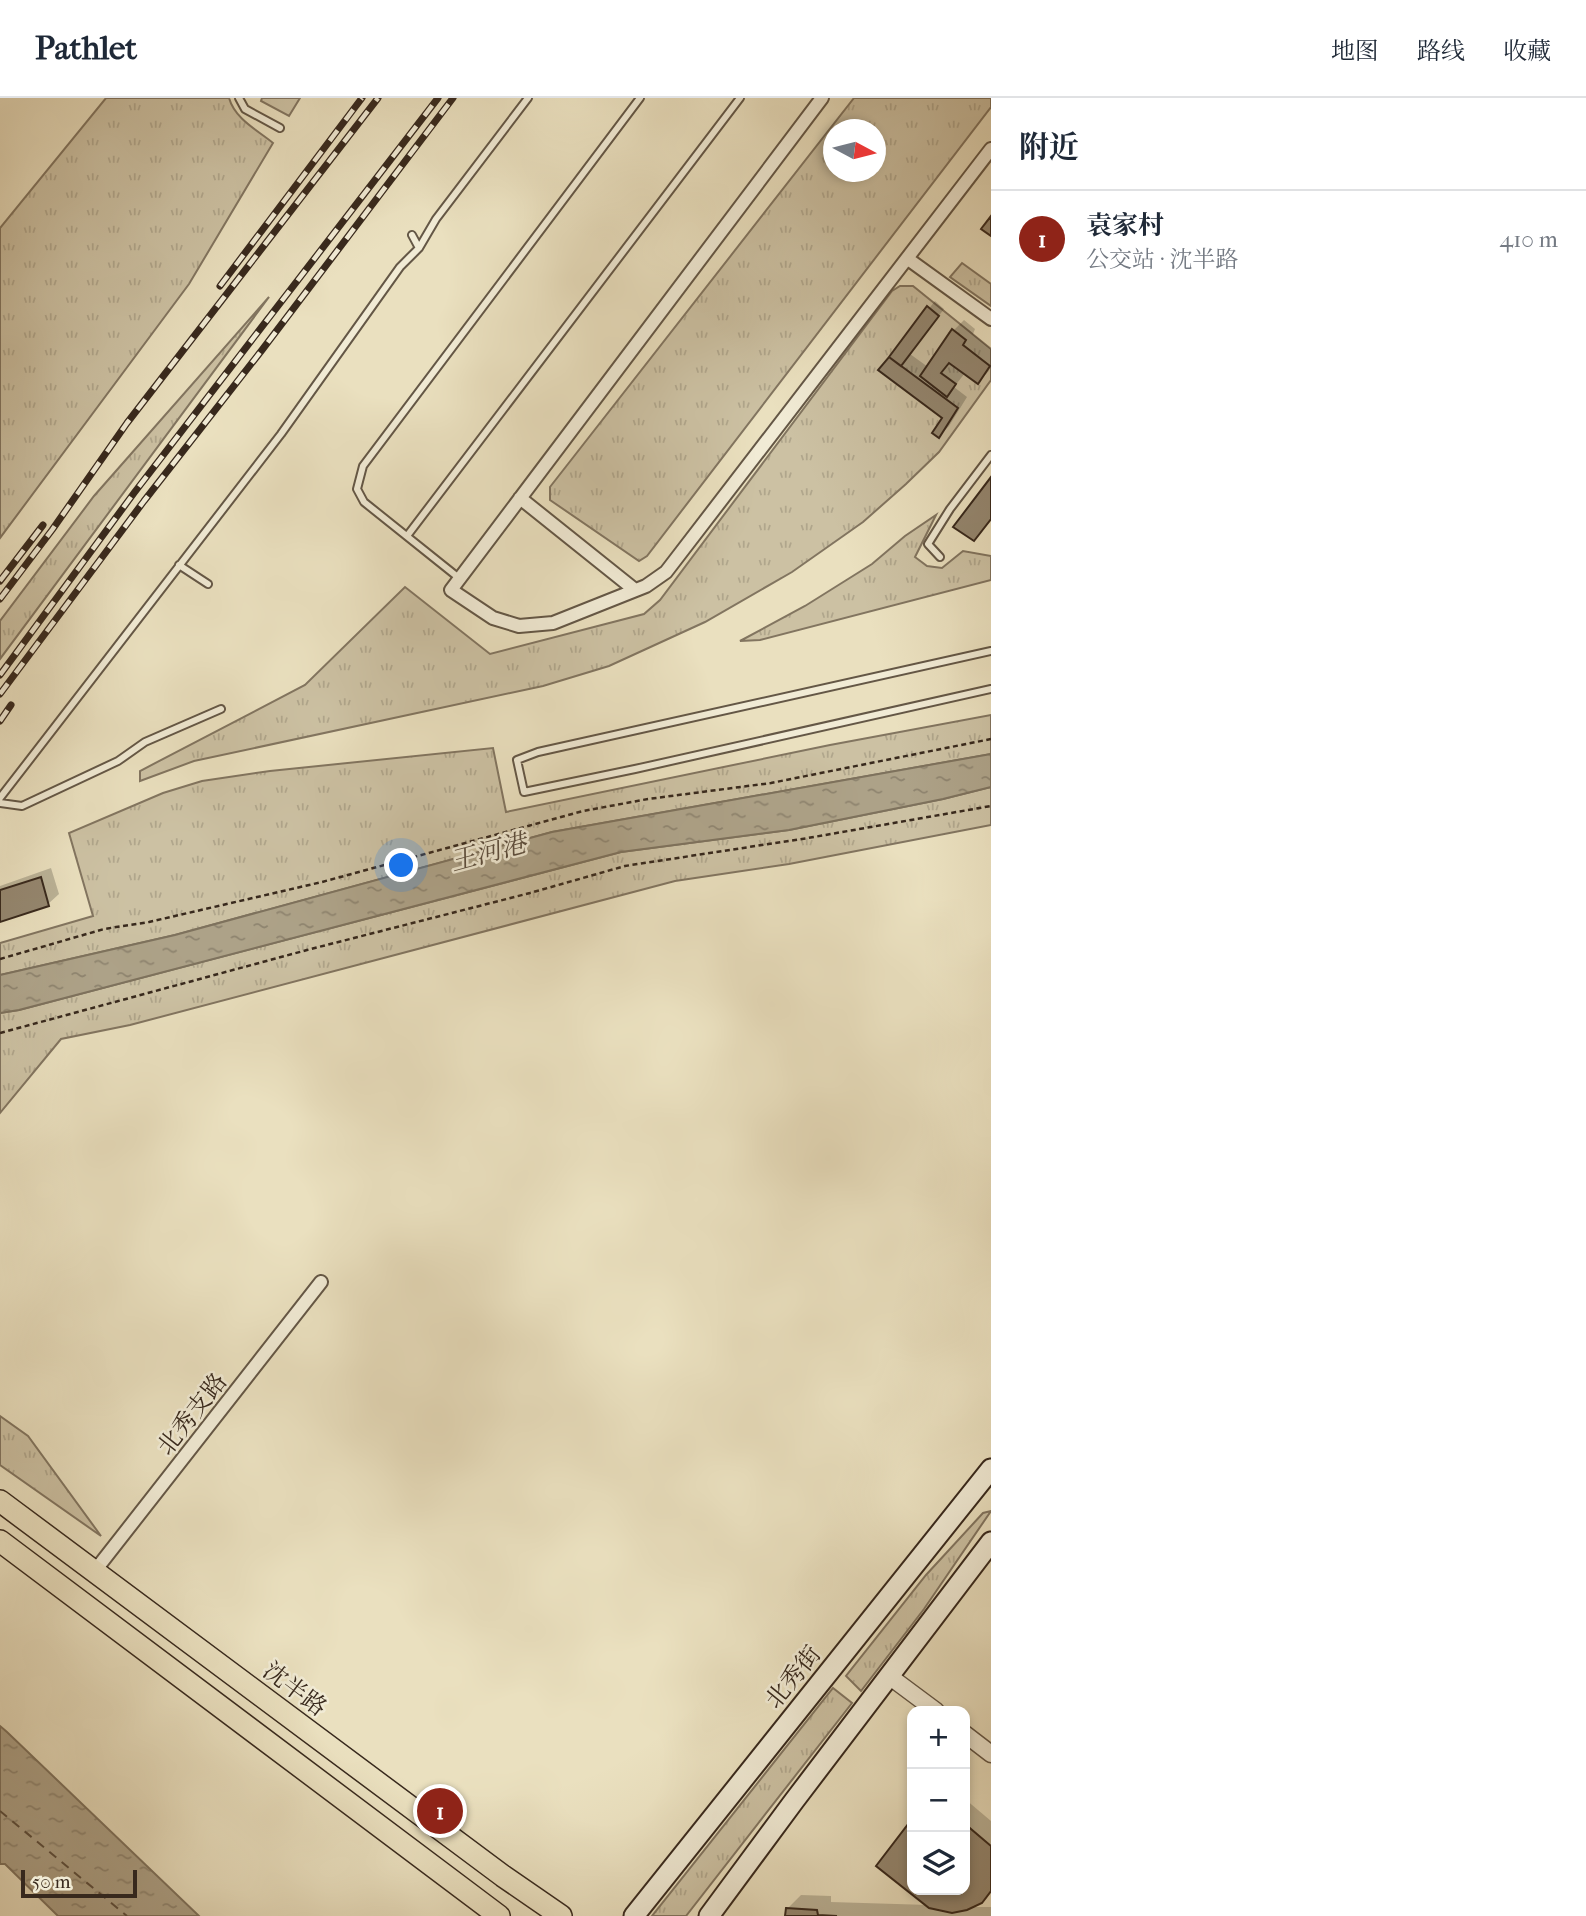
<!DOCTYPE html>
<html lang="zh">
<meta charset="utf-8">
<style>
body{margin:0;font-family:"IM FELL French Canon","Noto Serif SC",serif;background:#f6f6f7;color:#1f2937}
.controls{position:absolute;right:21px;bottom:21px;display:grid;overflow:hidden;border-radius:14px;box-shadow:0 4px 10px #0003}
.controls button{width:63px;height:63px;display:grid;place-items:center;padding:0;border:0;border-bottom:2px solid #e0e1e3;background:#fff;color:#1f2937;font:35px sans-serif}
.compass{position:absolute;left:823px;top:21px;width:63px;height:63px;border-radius:50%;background:#fff;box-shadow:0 4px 10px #0003;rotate:97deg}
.scale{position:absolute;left:21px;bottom:18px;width:116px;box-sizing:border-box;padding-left:7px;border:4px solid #38291d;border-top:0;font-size:19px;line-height:24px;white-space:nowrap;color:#38291d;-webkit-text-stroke:5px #f1ebd5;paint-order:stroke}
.you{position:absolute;left:402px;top:768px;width:24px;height:24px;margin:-18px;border:5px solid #fff;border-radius:50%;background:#1a73e8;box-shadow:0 0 0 10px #1a73e833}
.badge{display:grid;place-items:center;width:46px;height:46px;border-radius:50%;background:#8f2418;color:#fff;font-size:23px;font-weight:700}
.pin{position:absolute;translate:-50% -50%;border:4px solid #fff;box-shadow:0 2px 7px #0006}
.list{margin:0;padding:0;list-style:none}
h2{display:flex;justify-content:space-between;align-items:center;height:91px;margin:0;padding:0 28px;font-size:30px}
h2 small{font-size:23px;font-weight:400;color:#747a83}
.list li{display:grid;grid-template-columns:46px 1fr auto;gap:21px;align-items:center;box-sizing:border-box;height:98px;padding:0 28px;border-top:2px solid #e0e1e3}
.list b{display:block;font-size:26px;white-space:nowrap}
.list p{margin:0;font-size:23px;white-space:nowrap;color:#747a83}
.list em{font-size:23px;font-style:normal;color:#747a83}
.icon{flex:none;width:38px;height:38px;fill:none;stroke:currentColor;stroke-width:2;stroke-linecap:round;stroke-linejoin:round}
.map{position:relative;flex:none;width:991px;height:1818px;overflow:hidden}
header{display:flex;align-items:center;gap:42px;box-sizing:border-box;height:98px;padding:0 35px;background:#fff;border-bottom:2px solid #e0e1e3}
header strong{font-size:33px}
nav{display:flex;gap:38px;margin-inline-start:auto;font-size:24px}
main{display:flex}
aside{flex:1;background:#fff}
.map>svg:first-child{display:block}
.grass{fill:url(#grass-tufts);stroke:#827560;stroke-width:2;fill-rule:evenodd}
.water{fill:url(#water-ripples);stroke:#7e725d;stroke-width:2}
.shadow{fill:#0003}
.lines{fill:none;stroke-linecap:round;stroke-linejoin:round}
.ferry{stroke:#5b4d3d;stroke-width:2;stroke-dasharray:9 7;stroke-linecap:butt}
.building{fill:#958871;stroke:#38291d;stroke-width:2}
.service-casing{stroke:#645746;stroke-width:10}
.minor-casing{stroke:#645746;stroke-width:16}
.tertiary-casing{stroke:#645746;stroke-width:19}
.secondary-casing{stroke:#38291d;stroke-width:23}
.primary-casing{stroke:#38291d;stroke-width:24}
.path{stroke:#38291d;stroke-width:2.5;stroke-dasharray:5 3.5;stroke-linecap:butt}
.service{stroke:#f1ebd5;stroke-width:6}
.minor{stroke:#f1ebd5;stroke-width:12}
.tertiary{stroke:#f1ebd5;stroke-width:16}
.secondary{stroke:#f1ebd5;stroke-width:19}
.primary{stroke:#eae0bf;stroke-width:21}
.rail-casing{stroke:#38291d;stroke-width:7}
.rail{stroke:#f1ebd5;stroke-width:4.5;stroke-dasharray:13;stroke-linecap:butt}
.labels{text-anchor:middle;stroke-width:5;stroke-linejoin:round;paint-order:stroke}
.street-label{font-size:24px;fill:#38291d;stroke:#f1ebd5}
.water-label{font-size:26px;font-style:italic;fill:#5b4d3d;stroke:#f1ebd5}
</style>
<header>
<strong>Pathlet</strong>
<nav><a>地图</a><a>路线</a><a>收藏</a></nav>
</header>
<main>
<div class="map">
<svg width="991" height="1818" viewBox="0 0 991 1818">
<defs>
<pattern id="grass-tufts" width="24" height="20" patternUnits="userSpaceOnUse" patternTransform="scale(1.75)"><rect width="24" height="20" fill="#ccc1a3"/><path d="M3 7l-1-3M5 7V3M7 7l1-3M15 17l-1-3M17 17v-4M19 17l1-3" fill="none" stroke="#b0a68c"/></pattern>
<pattern id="water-ripples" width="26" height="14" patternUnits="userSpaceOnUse" patternTransform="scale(1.75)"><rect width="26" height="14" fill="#ada288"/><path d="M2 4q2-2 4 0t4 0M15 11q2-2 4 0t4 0" fill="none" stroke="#8e846f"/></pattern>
</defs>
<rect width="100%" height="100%" fill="#eae0bf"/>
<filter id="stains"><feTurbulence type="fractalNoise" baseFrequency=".00286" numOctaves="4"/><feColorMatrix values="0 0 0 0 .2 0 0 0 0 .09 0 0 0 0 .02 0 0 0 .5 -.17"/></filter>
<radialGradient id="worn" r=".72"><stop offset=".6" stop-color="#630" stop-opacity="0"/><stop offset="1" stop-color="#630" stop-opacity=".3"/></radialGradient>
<path class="grass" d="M106,0h123c6,21 28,32 44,45l-84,141 -189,254v-310z
M262,0h38l-11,18 -28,-15z
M854,0h137v9l-344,449 -8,5 -89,-61v-13zM834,32h42v42h-42z
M962,165l29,21v22l-41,-29z
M900,188h13l78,63v31l-52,72 -33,32 -43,38 -71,50 -87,50 -96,44 -66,20 -349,75 -54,20v-10l165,-86 100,-98 85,67 154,-40 16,-14 232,-309z
M269,199l-269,362v-38l94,-125z
M936,417l-21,42 12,9 15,2 21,-17 28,5v24l-231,60 -20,1 65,-35 67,-42 33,-28z
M991,617v39l-439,78 -377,103 -175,40v-32l93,-27 -24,-83 94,-40 39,-12 68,-10 223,-23 13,64 324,-67z
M991,689v38l-202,39 -114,17 -545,144 -69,14 -61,74v-100l19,-3 602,-158 168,-22 154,-31z
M0,1318l28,20 73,100 -101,-71z
M991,1413l-67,98 -63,82 -15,-15 80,-101 57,-62z
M833,1590l19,15 -166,213h-34z"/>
<path class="water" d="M991,656v33l-48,12 -154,31 -168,22 -602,158 -19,3v-38l175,-40 377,-103z
M0,1628l7,6 192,184h-141l-53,-52h-5z"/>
<path class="shadow" d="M935,203l9,8 -34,45 18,13 26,-37 10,-10 11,9 -2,5 18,15v18l-3,5 -10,10 -13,-9 -11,14 13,10 -18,29 -10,10 5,-18 -63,-49z
M51,770l8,26 -11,10 -48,16v-34z
M965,1701l26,22v70l-10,10 -10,6h20v9h-204v-7l14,-14 30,1v6l98,3 -50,-40 33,-43v68h53z"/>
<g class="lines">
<path class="ferry" d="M0,1713l127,105"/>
</g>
<path class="building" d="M991,118v20l-10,-7z
M927,208l12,10 -38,50 -12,-9z
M952,231l14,11 -3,5 27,21 -12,18 -29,-21 -8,10 15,11 -9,13 -27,-21z
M889,259l69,51 -19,30 -7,-5 10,-15 -64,-48z
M991,379v42l-17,22 -21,-14z
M41,779l8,29 -49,16v-32z
M912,1721v71h53v-66l26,22v45l-9,12 -15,7 -15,3 -23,-5 -53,-42z
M786,1810l31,2 1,5 19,1h-52z"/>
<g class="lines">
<defs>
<path id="service" d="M239,0l6,11 35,19
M412,137l7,13
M407,438l333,-438
M940,459l-12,-13 22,-35 41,-54
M179,467l29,19
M459,480l-95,-76 -7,-13 6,-23 277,-368
M991,553l-453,101 -21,8 7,32 111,-23 356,-80
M0,700l281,-364 119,-167 19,-19 17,-29 92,-121
M0,705l22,3 96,-45 27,-19 76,-33"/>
<path id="minor" d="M822,0l-371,492 42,28 26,8 34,-3 93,-37 20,-14 325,-423
M908,161l83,60
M520,400l115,92
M94,1474l227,-290"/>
<path id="tertiary" d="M889,1578l47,35
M965,1636l26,20"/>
<path id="secondary" d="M634,1818l357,-447
M709,1818l85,-115 197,-259"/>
<path id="primary" d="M0,1403l503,375 58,40
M0,1443l499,375"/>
</defs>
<use href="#service" class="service-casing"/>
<use href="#minor" class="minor-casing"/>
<use href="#tertiary" class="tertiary-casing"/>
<use href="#secondary" class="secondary-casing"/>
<use href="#primary" class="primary-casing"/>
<path class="path" d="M0,861l104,-30 45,-7 173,-40 261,-71 65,-12 123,-16 220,-44
M0,935l307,-83 223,-57 95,-27 183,-28 183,-32"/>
<use href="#service" class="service"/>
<use href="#minor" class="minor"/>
<use href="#tertiary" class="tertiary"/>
<use href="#secondary" class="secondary"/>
<use href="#primary" class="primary"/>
<defs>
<path id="rail" d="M220,188l142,-188
M0,483l43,-56
M0,501l52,-69 75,-107 251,-325
M0,577l134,-182 304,-395
M0,596l144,-193 118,-151 191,-252
M0,623l11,-16"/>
</defs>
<use href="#rail" class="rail-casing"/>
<use href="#rail" class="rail"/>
</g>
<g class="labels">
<g class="street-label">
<text transform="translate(192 1316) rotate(-52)" y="8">北秀支路</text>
<text transform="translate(793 1579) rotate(-51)" y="8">北秀街</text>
<text transform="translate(295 1591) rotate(37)" y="8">沈半路</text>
</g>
<g class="water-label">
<text transform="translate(488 754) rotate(-15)" y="9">王河港</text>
</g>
</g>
<rect width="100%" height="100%" filter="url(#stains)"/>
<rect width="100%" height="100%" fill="url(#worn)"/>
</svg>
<div class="controls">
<button>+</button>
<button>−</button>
<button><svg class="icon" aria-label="layers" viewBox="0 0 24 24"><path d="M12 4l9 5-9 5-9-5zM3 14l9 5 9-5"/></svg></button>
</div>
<svg class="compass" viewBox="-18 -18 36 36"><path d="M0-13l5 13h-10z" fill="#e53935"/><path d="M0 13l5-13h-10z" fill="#747a83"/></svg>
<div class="scale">50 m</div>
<div class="you"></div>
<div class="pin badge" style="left:440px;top:1713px">1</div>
</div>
<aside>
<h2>附近<small></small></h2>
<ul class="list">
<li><span class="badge">1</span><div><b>袁家村</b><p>公交站 · 沈半路</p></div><em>410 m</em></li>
</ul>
</aside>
</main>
